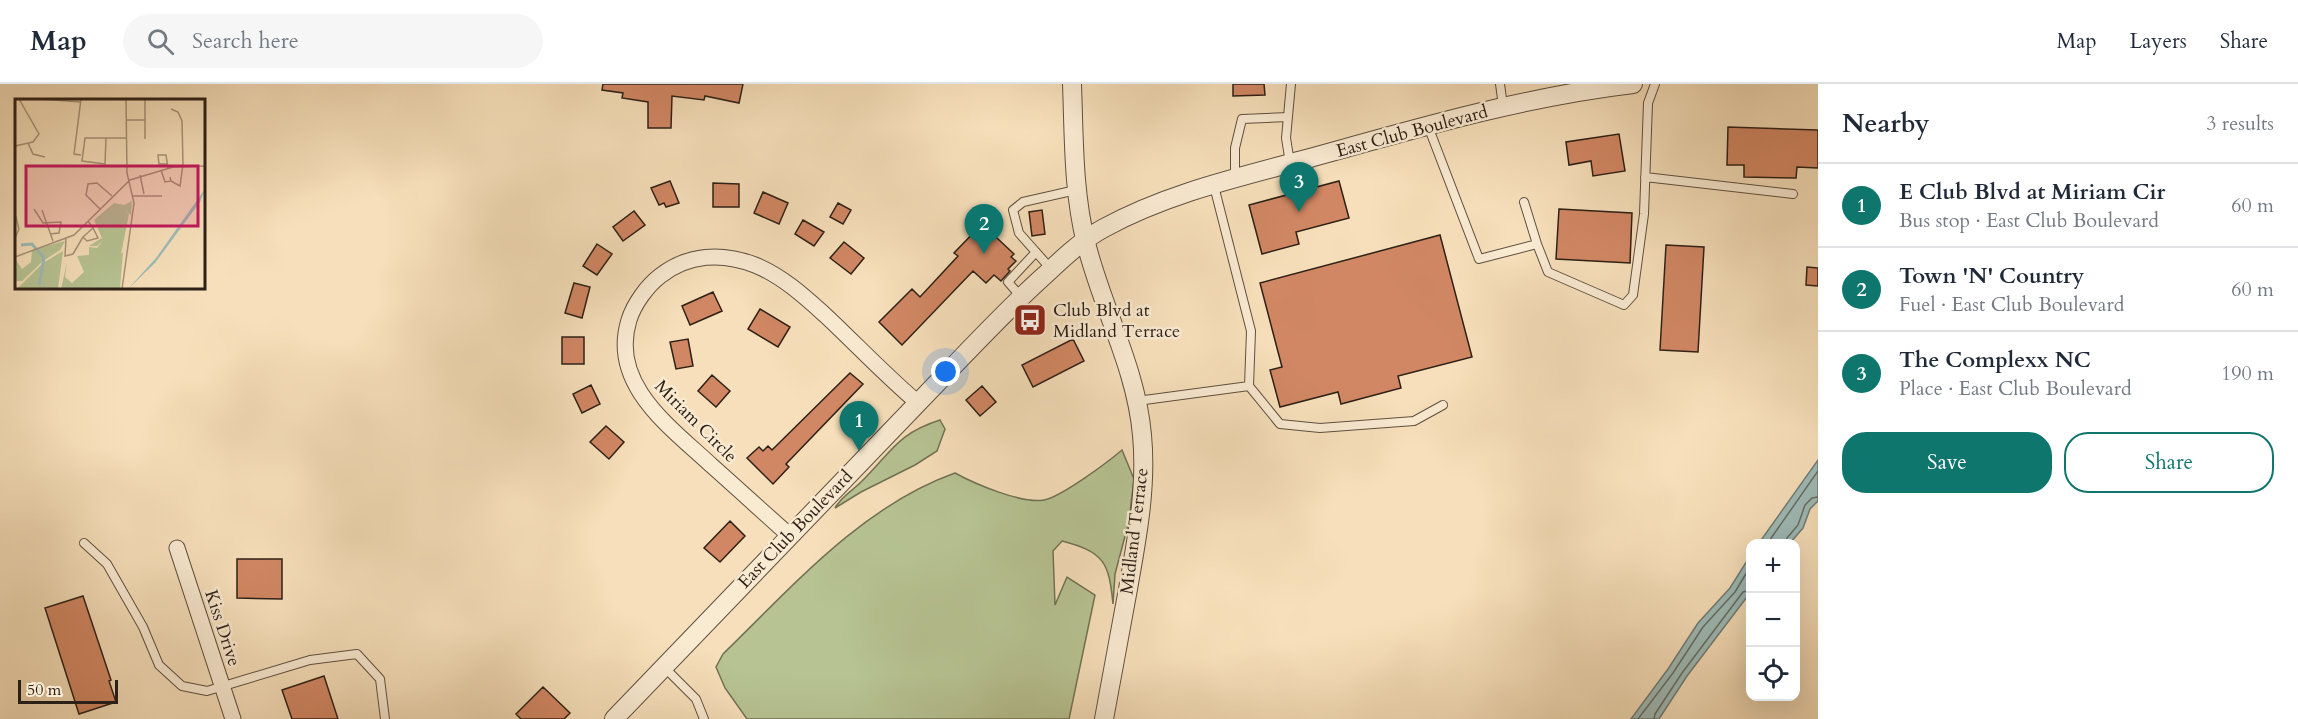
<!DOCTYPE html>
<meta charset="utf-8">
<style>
body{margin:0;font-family:Cardo,serif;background:#f6f6f7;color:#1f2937}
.controls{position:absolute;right:18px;bottom:18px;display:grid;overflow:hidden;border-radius:12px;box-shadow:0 6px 24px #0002}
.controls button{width:54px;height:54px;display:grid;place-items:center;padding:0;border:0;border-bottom:2px solid #e0e1e3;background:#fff;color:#1f2937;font:30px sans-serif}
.scale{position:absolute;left:18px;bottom:15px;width:100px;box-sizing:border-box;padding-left:6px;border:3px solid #2d2016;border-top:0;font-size:16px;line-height:21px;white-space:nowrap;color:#2d2016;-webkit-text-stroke:4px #f9ead2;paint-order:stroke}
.you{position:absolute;left:946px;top:288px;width:21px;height:21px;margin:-15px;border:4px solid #fff;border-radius:50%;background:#1a73e8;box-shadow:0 0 0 9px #1a73e833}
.badge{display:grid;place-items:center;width:39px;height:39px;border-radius:50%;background:#0f766e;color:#fff;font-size:20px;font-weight:700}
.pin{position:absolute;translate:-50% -50px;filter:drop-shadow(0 2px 3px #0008)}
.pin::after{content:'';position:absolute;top:32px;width:21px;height:18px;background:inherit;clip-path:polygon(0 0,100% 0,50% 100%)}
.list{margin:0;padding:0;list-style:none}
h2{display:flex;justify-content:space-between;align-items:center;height:78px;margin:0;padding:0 24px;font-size:26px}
h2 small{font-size:20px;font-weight:400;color:#747a83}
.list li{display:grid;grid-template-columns:39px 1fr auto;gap:18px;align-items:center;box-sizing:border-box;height:84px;padding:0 24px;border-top:2px solid #e0e1e3}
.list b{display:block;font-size:22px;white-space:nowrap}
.list p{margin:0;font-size:20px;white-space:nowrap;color:#747a83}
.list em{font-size:20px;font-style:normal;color:#747a83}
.actions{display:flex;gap:12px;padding:18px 24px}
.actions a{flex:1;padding:14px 0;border:2px solid #0f766e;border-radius:24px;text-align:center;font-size:21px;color:#0f766e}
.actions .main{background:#0f766e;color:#fff}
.icon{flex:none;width:33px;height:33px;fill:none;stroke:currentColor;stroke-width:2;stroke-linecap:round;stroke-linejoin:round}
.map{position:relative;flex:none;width:1818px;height:635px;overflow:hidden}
header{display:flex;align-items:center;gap:36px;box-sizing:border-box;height:84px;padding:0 30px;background:#fff;border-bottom:2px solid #e0e1e3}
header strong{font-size:28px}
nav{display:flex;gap:33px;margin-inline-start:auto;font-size:21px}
.search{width:420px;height:54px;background:#f6f6f7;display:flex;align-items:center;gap:15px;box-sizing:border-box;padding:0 21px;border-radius:33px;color:#747a83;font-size:22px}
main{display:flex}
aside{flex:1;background:#fff}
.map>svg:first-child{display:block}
.green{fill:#b7c393;stroke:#727254;stroke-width:1.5}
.water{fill:#9ebbb7;stroke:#717d77;stroke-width:1.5}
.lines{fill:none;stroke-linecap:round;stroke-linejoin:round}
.shore{stroke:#666e66;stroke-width:1.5}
.building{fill:#d18764;stroke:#2d2016;stroke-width:1.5}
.service-casing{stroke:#5f503f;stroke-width:10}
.minor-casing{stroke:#5f503f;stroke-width:17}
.tertiary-casing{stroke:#5f503f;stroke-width:20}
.service{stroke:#f9ead2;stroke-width:8}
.minor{stroke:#f9ead2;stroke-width:15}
.tertiary{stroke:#f9ead2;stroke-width:18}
.labels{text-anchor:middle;stroke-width:5;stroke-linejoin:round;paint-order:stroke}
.street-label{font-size:18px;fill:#2d2016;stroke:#f9ead2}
.poi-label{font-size:18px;fill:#2d2016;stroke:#f9ead2;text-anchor:start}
.inset-river{fill:none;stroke:#9ebbb7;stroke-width:3}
.inset-road{fill:none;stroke:#a69378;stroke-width:1.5}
.view{fill:#c2185b;fill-opacity:0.15;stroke:#c2185b;stroke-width:3}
.inset-edge{fill:none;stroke:#2d2016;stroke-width:3}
</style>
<header>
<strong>Map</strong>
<div class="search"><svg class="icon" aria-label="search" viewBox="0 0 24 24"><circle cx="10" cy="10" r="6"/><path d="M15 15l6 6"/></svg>Search here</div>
<nav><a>Map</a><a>Layers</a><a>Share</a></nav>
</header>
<main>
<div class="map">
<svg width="1818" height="635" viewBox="0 0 1818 635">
<rect width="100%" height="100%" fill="#f6dfba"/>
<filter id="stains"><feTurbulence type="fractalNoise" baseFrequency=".00333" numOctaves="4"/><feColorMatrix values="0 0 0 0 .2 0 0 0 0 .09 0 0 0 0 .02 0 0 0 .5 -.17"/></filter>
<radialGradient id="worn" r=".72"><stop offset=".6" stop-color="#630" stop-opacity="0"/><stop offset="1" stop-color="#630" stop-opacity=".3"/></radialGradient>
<path class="green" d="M940,336l5,9 -8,22 -22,14 -54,27 -26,16c7,-12 16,-16 26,-26 30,-29 35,-48 79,-62z
M1122,366l12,29 -5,42 -14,53 -2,30c-4,-42 -9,-52 -51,-63l-9,10 2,54 12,-28 28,18 -26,124h-322l-22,-31 -9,-21 7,-13c69,-67 139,-148 232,-181 20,11 67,31 89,27 17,-3 64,-38 78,-50z"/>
<path class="water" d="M1818,376v41l-8,8 -7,19 -13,15h-31z
M1750,472v37l-63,83 -28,43h-28l37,-50 30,-46 32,-35z"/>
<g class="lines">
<path class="shore" d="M1767,460l51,-73
M1786,460l1,-6 11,-13 7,-20 7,-7 6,-1
M1638,635l35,-46 30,-46 32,-35 15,-25
M1654,635l1,-5 27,-41 61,-81 7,-2"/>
</g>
<path class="building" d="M603,0h140l-4,19 -34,-7 -1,4 -32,-4 -1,32h-23v-26l-26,-4 1,-5 -21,-3z
M1233,0h31l1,11 -32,1z
M1728,43l90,3v38l-21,-1 -1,11 -52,-1v-12h-17z
M1619,50l6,37 -32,5 -2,-15 -22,4 -3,-23z
M670,97l9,22 -13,4 -2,-4 -5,2 -8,-17z
M1339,97l10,37 -53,14 3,12 -37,10 -13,-49z
M713,99l26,1v23h-26z
M763,108l25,11 -9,21 -25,-11z
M838,119l13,7 -8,14 -13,-7z
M1559,125l73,4 -2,50 -74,-4z
M1042,126l3,24 -13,2 -3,-24z
M634,127l11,14 -22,16 -10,-14z
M803,136l21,12 -10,14 -19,-12z
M982,140l32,30 -3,3 5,4 -8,8 2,2 -9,10 -7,-6 -8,8 -13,-12 -71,74 -23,-23 33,-33 8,8 38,-41 -4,-3z
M1440,151l32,122 -74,19 3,12 -60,16 -3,-12 -58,15 -10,-37 12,-3 -22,-84z
M844,158l20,16 -13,16 -21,-16z
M597,160l15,10 -15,21 -14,-9z
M1666,161l38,2 -6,105 -38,-2z
M1807,183l11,1v18l-12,-1z
M574,199l16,4 -8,31 -17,-5z
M713,208l9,19 -32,14 -8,-19z
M760,225l30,18 -12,20 -30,-18z
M562,253h22v27h-22z
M688,255l5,27 -17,3 -6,-27z
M1073,255l11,22 -51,26 -11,-22z
M850,289l13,11 -77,80 3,3 -16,17 -26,-26 12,-11 4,4 5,-5 4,4z
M712,291l18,16 -14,16 -18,-16z
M591,301l9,19 -18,9 -9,-19z
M982,302l14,16 -16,14 -14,-16z
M606,342l18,16 -15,17 -19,-17z
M730,437l15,15 -25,26 -16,-14z
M237,475h45v40l-45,-1z
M83,512l28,84 -2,1 7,21 -37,12 -34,-106z
M324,592l14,43h-46l-10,-29z
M543,603l27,26 -6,6h-43l-5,-5z"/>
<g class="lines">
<defs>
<path id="service" d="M1500,0l3,22
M1428,42l51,133 58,-15 -13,-42
M1290,79l-4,-25 5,-54
M1645,93l148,17
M1235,94v-30l7,-29 46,-2
M1214,102l37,145 -2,55
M1537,160l11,28 76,33 9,-10 11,-81 4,-111 7,-19
M1051,185l-32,-36 -6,-23 10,-8 53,-12
M1021,213l-13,-15 28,-30
M1137,317l112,-15 31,38 40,4 94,-7 29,-16
M84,459l23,21 36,63 16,38 23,21 25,5 103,-31 47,-6 23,25 5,40
M664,583l32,32 8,20"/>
<path id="minor" d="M789,451c-26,-23 -52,-47 -78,-70 -41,-38 -102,-81 -82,-145 5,-16 18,-34 31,-44 28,-22 62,-24 95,-11 27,11 49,31 70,50 31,29 60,60 93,88
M177,464l56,171"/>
<path id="tertiary" d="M1072,0c2,52 1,108 14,159 16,65 50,124 56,192 5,52 -5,103 -14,154 -8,43 -16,87 -24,130
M614,635c108,-113 216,-226 325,-338 35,-36 69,-73 106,-106 18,-17 37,-35 59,-47 64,-35 136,-51 206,-70 107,-30 213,-61 323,-74"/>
</defs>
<use href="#service" class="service-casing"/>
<use href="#minor" class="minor-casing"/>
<use href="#tertiary" class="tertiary-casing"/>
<use href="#service" class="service"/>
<use href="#minor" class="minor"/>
<use href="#tertiary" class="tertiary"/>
</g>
<defs>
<symbol id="bus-square" viewBox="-11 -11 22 22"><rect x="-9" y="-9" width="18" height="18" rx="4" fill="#8f2418" stroke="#f9ead2"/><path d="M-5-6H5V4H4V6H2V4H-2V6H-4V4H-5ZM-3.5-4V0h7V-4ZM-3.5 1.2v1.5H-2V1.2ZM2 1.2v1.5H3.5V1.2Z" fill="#fff"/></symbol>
</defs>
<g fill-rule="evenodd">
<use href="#bus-square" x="1011" y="217" width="38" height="38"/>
</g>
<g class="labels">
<g class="street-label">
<text transform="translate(1412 47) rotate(-15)" y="6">East Club Boulevard</text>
<text transform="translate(696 337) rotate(45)" y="6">Miriam Circle</text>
<text transform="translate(795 445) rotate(-46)" y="6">East Club Boulevard</text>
<text transform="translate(1134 447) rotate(-83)" y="6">Midland Terrace</text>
<text transform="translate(223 544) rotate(72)" y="6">Kiss Drive</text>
</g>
<g class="poi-label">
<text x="1053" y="232">Club Blvd at<tspan x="1053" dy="21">Midland Terrace</tspan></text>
</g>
</g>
<g transform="translate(15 15)">
<rect width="190" height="190" fill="#f6dfba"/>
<path d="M117,102l-1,14 -6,-5 4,4 -8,40 2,-2 -3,37h-59l6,-27 -2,15 7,6 12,-11 -7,-16 12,-1v-8l8,1 6,-8 -6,6h-8l13,-8 -8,-18 20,-17 10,2zM50,142l-5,9 -17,11 -21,20h-7l1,-21 6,9 9,-7 1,-12zM48,152l-5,38h-41l26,-26z" fill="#b7c393"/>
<path d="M190,90l-5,13 -45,61 -27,26 28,-31z" fill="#9ebbb7"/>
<path class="inset-river" d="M6,146l11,-1 12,14 -5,27"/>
<path class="inset-road" d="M25,0l41,3M66,0l-7,55 7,1M111,21h19M91,39l-1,26 -23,-3 3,-23h41M130,40v-40M13,44l5,11 12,3M0,47l18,-4 6,-8 -20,-35M152,65h-8l-1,-9h8l2,13M146,71l4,12 6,-1 -1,-4M125,76l4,19M156,82l9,5 3,-22 -1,-43 -4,-9 -7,-3M118,97h29M19,110l9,14 18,-1 -2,11 -9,1M85,110l-14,-14 2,-11 9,-1 15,13M27,111l11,31M0,115l4,15 -4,9M73,122l5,7 -10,9 4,4 11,-3 -5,-10M51,139l-1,18 8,-2 10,-17M0,158l59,-22 56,-55 43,-13 33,-1M107,190l12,-86 -7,-30 -1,-74"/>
<path class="view" d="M11,67h172v60h-172z"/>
<rect width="190" height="190" class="inset-edge"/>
</g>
<rect width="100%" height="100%" filter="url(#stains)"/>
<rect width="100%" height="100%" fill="url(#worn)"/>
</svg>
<div class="controls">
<button>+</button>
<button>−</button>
<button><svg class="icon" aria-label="locate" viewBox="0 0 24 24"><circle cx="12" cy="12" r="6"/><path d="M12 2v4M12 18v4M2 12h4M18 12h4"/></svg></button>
</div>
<div class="scale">50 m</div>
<div class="you"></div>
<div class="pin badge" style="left:859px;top:367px">1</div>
<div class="pin badge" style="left:984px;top:170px">2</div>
<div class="pin badge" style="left:1299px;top:128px">3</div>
</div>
<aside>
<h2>Nearby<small>3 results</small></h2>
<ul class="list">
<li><span class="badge">1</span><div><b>E Club Blvd at Miriam Cir</b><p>Bus stop · East Club Boulevard</p></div><em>60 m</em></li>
<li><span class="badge">2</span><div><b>Town 'N' Country</b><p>Fuel · East Club Boulevard</p></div><em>60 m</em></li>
<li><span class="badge">3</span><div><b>The Complexx NC</b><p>Place · East Club Boulevard</p></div><em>190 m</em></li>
</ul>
<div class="actions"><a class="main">Save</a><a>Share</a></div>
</aside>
</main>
